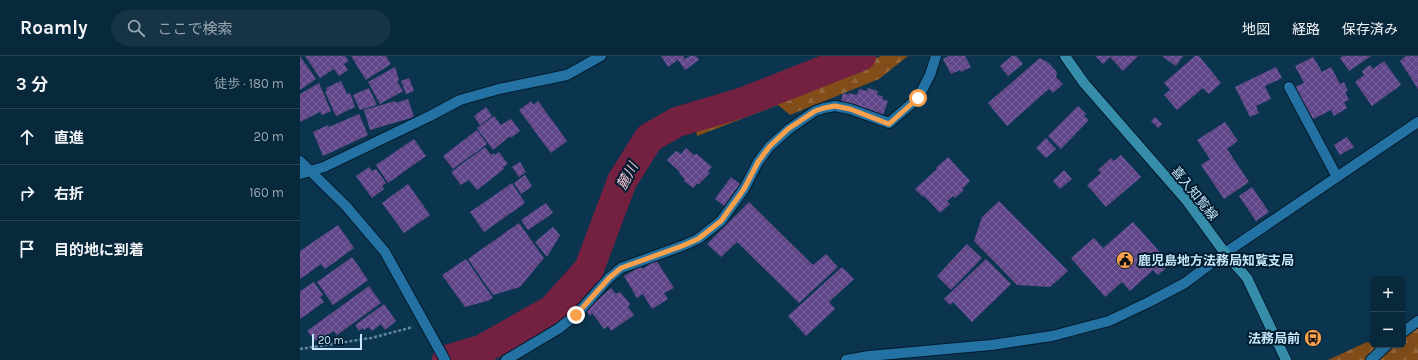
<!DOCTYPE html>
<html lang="ja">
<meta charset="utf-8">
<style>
body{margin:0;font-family:Karla,"Noto Sans JP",sans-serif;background:#163446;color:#f1f3f6}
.controls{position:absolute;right:12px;bottom:12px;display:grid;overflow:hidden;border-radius:6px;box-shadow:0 4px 16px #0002}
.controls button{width:36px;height:36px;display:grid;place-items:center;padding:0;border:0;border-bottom:1px solid #294455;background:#08283b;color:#f1f3f6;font:20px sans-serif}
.scale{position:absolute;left:12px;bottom:10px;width:50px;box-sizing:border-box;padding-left:4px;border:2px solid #c8e5fb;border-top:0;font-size:11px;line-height:14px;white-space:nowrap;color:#c8e5fb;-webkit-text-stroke:3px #001c2f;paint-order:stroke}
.stop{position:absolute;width:12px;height:12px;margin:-9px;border:3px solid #f9a04d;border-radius:50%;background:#fff}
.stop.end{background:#f9a04d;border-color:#fff;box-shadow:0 1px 4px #0008}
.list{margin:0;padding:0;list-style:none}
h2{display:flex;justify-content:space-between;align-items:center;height:52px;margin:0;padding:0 16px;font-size:17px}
h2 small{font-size:13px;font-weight:400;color:#98a6af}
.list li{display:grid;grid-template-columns:26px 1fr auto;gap:12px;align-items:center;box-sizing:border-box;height:56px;padding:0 16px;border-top:1px solid #294455}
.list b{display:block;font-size:15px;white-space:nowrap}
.list em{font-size:13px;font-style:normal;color:#98a6af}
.icon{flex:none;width:22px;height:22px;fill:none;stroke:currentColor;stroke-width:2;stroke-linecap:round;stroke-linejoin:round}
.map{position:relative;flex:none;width:1118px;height:304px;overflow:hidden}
header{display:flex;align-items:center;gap:24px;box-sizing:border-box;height:56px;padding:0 20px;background:#08283b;border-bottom:1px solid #294455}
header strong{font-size:19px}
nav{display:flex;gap:22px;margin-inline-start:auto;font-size:14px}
.search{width:280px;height:36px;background:#163446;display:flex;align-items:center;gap:10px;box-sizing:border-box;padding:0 14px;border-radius:22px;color:#98a6af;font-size:15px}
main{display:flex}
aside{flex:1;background:#08283b}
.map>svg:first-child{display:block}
.forest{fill:url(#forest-firs)}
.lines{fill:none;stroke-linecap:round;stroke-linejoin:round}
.river{stroke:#742041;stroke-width:30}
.building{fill:url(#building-cross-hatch)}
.minor-casing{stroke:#041b2b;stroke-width:12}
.tertiary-casing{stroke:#041b2b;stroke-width:12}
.secondary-casing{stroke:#041b2b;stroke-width:12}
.path{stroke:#6487a0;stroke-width:2.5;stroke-dasharray:3 2;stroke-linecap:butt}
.minor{stroke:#2372a3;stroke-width:10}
.tertiary{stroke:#2372a3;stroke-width:10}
.secondary{stroke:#368daa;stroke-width:10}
.route{stroke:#f9a04d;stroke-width:5}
.labels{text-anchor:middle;stroke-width:4;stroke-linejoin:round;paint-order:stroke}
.street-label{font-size:13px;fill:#c8e5fb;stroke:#001c2f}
.poi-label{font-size:13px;font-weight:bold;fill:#c8e5fb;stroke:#001c2f;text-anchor:start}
.water-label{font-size:14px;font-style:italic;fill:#f4c1cf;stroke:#001c2f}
</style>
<header>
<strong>Roamly</strong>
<div class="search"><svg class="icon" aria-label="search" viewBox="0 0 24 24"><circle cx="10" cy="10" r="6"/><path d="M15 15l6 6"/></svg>ここで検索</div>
<nav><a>地図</a><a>経路</a><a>保存済み</a></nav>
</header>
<main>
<aside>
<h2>3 分<small>徒歩 · 180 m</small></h2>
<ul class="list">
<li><svg class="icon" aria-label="ahead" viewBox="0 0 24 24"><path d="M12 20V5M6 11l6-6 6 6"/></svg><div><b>直進</b></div><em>20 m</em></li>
<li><svg class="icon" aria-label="right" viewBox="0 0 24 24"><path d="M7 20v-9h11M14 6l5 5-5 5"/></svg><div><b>右折</b></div><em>160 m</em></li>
<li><svg class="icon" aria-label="arrive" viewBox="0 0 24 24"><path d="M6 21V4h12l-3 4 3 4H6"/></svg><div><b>目的地に到着</b></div></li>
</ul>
</aside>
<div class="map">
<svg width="1118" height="304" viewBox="0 0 1118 304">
<defs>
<pattern id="forest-firs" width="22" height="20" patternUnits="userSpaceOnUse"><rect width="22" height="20" fill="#824d19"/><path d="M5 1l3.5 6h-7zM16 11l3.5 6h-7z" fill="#92663b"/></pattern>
<pattern id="building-cross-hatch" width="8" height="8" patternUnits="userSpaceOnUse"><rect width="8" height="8" fill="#614789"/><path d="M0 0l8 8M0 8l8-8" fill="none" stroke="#76619b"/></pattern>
</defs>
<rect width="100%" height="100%" fill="#0b354f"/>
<path class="forest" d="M581,0h27l-29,23 -89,36 -12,-10 -81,31 -1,-7 124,-45z
M1118,271v33h-90l39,-18 21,8 6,-5h9v-6z"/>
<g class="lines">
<path class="river" d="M147,304l34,-10 71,-40 37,-41 33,-88 27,-43 28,-16 64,-19 120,-47"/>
</g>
<path class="building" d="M0,0l16,23 -16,11z
M5,0h40l4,5 -5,3 4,6 -9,6 -5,-7 -14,9z
M51,0h35l5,8 -25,16z
M361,0h22l2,3 5,-3h6l3,4 -14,10 -7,-10 -10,7z
M649,0h16l6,11 -10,5 -1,-2 -9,4 -8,-15z
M712,0h4l7,8 -15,12 -8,-10z
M796,0h42l-15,15 -13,-14 -7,7 -7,-7z
M864,0h19l-7,10 -13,-9z
M895,0h4l22,27 -12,11 -6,-6 -26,22 -13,-15 6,-5 -6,-7z
M1043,0h28l-22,15 -9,-13z
M1106,0h12v33l-18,-28z
M1013,1l9,15 9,-5 9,17 4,-2 4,9 -3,1 4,8 -5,2 3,6 -13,8 -3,-6 -18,9 -18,-32 9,-4 -9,-17z
M740,2l9,5 8,9 -1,5 7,7 -10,9 -4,-4 -42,37 -19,-23z
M1084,5l17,24 -29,21 -17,-24 9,-7 -2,-4 8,-6 3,4z
M95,11l4,13 -2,1 6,10 -23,13 -12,-22z
M976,11l6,11 -17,8 6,13 -15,7 3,7 -9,4 -15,-30z
M109,22l5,13 -8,3 -5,-13z
M41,25l6,13 3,-1 5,14 -19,9 -11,-24 2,-1 -1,-3z
M19,27l12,28 -9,4 -2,-3 -20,10v-28z
M69,32l8,17 -17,5 -7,-15z
M568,32l10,3 -1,4 6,1 -1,3 6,2 -5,14 -42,-14 2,-8 6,2v-2l8,2 2,-6 8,2z
M108,43l6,18 -44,13 -6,-20 31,-9 1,2z
M231,45l2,4 5,-4 29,40 -16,12 -32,-43z
M778,50l8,8 -2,2 5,4 -28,29 -13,-13z
M186,51l6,9 -12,9 -6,-9z
M59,58l9,21 -45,21 -10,-24 15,-7 1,2z
M194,60l7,9 10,-6 9,12 -9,7 -1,-2 -17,14 -16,-22z
M855,61l7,7 -4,4 -7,-7z
M925,66l13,19 -11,8 22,33 -25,17 -23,-34 9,-6 -13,-19z
M177,74l10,14 -34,25 -10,-13z
M1047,81l7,10 -14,8 -6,-10z
M746,82l10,11 -10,9 -10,-10z
M114,83l12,17 -38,27 -12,-18z
M185,91l6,8 3,-2 1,2 4,-3 9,12 -5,3 1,2 -27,21 -8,-10 -8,5 -10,-13z
M386,92l8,7 3,-1 15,13 -4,4 2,2 -11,11h-2l-4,4 -9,-7v-3l-5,-5 1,-1 -13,-12 9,-9 5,3z
M821,99l20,22 -35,30 -19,-22 14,-12 -3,-3 13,-12 3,3z
M648,101l22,24 -8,8 2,1 -9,8 -2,-2 -6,5 3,3 -10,9 -16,-17 -1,1 -8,-8 22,-20 -1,-1z
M220,106l6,10 -7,5 -7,-10z
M69,111l3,4 4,-2 10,14 -4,3 2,3 -12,9 -16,-22z
M764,114l8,9 -12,10 -7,-8z
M225,119l7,11 -11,8 -7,-11z
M431,121l9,7 -16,22 -9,-7z
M212,127l13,20 -41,29 -14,-20z
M108,128l22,31 -26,18 -22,-30z
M952,131l17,25 -13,9 -17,-25z
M699,145l69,70 -18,16 -33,-2 -43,-44 8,-24z
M449,146l64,63 13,-11 12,13 -39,36 -62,-61 -16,15 -14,-13z
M246,147l7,10 -25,17 -7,-10z
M833,166l33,37 -4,4 4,5 -8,7 -5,-5 -23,21 -8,-9 -17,15 -34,-39 23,-20 9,10z
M219,167l25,35 -24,29 -27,8 -25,-36z
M38,169l16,23 -29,21 -4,-5 -21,15v-28z
M253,171l7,8 -13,22 -12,-15z
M667,188l15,14 -31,32 -14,-14z
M52,201l16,23 -35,25 -16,-23z
M166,203l27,39 -6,3 -22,6 -23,-32z
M686,203l25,25 -39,38 -19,-20 -3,3 -6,-6z
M356,204l18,28 -10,5 4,6 -16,10 -9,-15 -6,4 -13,-22 17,-10 1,3z
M542,211l12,12 -25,23 6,7 -29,27 -18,-20z
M14,226l9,13 -3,2 4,5 -24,17v-28z
M69,230l12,17 -44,32 -3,-4 -7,4 2,3 -11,1 -3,2 -8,-10z
M311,232l5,6 4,-2 10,12 -2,3 6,8 -23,16 -3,-5 -4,3 -12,-16 -2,3 -4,-6z
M84,248l12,17 -11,9 -4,-6 -9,7 -3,-4 -5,3 -1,-2 -4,3 -4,-6z"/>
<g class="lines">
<defs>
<path id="minor" d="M989,31l48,90
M0,118l24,-7 106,-51 30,-16 39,-11 68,-14 34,-19
M925,197l193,-131
M1103,276l15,-11
M206,304l52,-31 18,-14 33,-37 12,-10 61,-22 16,-7 23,-18 23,-32 14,-27 11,-15 20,-18 26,-18 9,-3 11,-2 15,3 39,14 29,-25 12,-23 6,-19
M1071,304l16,-15"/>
<path id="tertiary" d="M0,105l46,45 39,46 60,108
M546,304l23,-4 122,-11 61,-9 57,-15 40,-19 36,-19 40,-30"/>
<path id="secondary" d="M765,0l19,27 103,118 38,52 22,25 39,82"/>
</defs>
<use href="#minor" class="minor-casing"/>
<use href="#tertiary" class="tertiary-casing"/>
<use href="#secondary" class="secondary-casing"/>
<path class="path" d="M0,293l71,-11 42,-11"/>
<use href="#minor" class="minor"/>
<use href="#tertiary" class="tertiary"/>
<use href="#secondary" class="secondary"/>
</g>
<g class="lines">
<path class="route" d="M276,259l33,-37 12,-10 61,-22 16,-7 23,-18 23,-32 14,-27 11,-15 19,-18 27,-18 9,-3 11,-2 15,3 39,15 29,-26"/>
</g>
<defs>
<symbol id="civic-disc" viewBox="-11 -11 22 22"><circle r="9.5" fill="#f9a04d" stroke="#001c2f"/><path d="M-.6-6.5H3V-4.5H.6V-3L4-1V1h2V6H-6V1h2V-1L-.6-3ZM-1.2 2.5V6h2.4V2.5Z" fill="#111"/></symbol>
<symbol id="bus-disc" viewBox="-11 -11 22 22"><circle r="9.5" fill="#f9a04d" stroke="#001c2f"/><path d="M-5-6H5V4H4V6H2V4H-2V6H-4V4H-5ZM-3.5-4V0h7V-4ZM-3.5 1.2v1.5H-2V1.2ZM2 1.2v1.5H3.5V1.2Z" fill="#111"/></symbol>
</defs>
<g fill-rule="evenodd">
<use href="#civic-disc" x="815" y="194" width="20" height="20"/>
<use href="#bus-disc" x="1003" y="272" width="20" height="20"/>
</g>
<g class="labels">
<g class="street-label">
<text transform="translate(895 137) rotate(51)" y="5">喜入知覧線</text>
</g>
<g class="poi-label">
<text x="838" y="209">鹿児島地方法務局知覧支局</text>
<text x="1000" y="287" text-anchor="end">法務局前</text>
</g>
<g class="water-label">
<text transform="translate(327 120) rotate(-62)" y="5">麓川</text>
</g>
</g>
</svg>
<div class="controls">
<button>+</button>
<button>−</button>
</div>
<div class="scale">20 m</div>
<div class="stop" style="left:618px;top:42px"></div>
<div class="stop end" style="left:276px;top:259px"></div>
</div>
</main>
